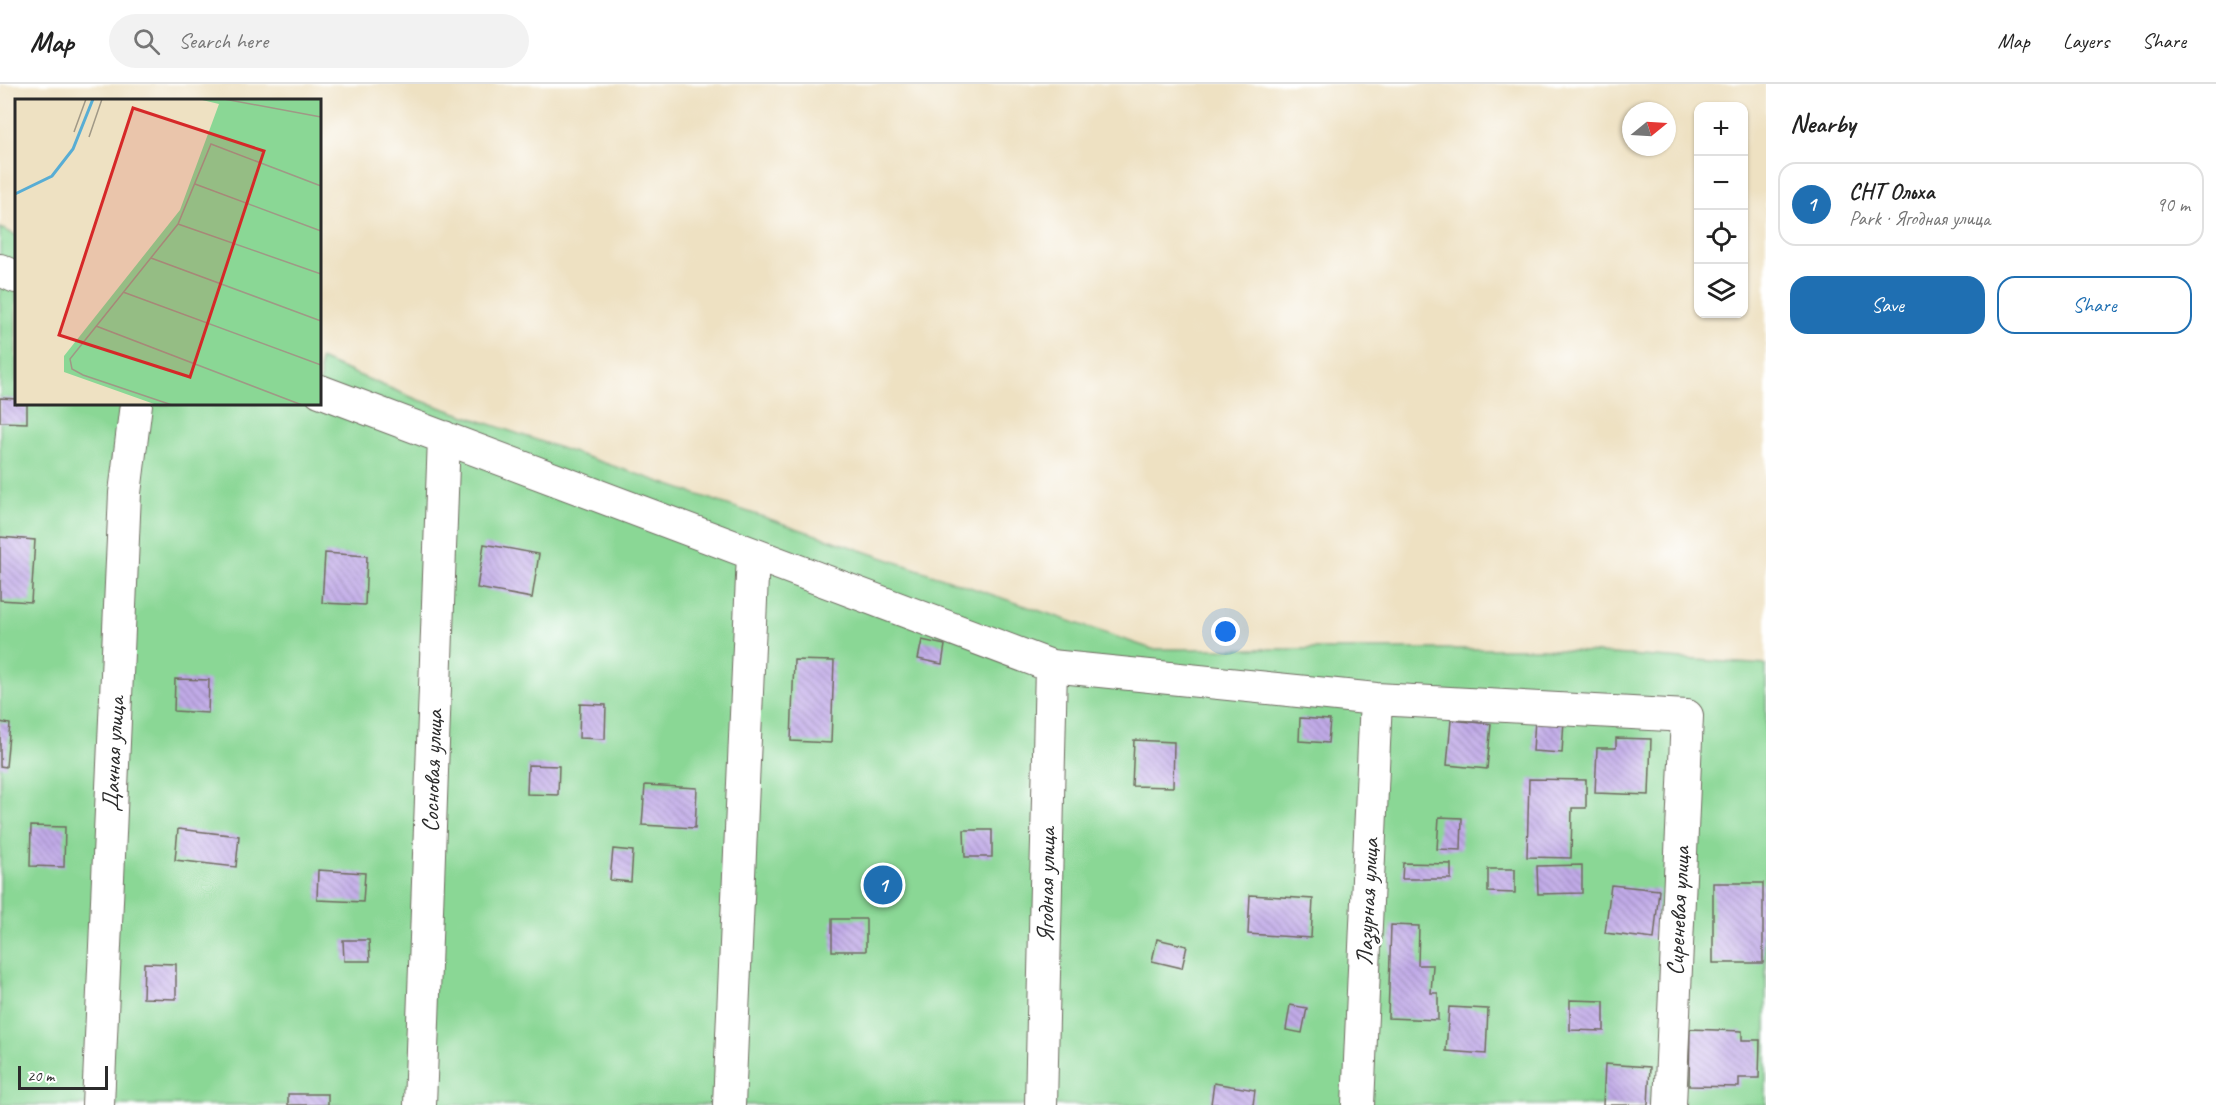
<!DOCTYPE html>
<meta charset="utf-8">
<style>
body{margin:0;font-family:Caveat,sans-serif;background:#f2f2f2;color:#222}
.controls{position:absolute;right:18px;top:18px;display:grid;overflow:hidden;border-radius:12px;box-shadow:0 2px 4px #0004}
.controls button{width:54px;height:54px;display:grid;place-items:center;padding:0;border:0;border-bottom:2px solid #e0e0e0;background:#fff;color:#222;font:30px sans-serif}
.compass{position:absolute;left:1622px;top:18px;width:54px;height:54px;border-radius:50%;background:#fff;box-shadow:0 2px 4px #0004;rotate:72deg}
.scale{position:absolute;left:18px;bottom:15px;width:90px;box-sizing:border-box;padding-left:6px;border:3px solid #2b2b2b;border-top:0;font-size:16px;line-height:21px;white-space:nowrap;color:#2b2b2b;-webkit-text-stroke:4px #fff;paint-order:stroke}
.you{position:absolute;left:1226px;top:548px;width:21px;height:21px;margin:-15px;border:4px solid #fff;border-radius:50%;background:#1a73e8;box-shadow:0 0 0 9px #1a73e833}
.badge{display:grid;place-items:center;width:39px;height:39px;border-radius:50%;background:#1f6fb2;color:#fff;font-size:20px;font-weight:700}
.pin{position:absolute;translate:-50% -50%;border:3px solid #fff;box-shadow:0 2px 6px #0006}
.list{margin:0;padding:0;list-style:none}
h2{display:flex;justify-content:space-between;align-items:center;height:78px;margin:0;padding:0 24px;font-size:26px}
h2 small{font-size:20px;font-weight:400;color:#767676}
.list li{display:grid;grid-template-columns:39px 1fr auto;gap:18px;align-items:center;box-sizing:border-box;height:84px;margin:0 12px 12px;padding:0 12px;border:2px solid #e0e0e0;border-radius:18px}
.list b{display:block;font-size:22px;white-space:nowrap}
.list p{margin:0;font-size:20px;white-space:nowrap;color:#767676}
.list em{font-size:20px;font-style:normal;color:#767676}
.actions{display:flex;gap:12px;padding:18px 24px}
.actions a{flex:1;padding:14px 0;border:2px solid #1f6fb2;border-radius:18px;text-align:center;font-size:21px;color:#1f6fb2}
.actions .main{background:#1f6fb2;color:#fff}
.icon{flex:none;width:33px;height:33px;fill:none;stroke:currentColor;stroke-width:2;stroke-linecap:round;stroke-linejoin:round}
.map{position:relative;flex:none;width:1766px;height:1021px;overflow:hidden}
header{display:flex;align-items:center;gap:36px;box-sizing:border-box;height:84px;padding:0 30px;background:#fff;border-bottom:2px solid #e0e0e0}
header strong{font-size:28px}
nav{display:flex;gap:33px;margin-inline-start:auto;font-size:21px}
.search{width:420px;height:54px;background:#f2f2f2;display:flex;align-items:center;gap:15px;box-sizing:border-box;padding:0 21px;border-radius:33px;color:#767676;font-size:22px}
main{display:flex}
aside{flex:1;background:#fff}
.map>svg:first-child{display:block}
.garden{fill:#8ad795;stroke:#5a8160;stroke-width:1.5}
.building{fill:url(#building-back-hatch)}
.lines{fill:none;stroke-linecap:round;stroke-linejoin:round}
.minor-casing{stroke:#6f6b60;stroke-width:34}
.minor{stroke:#fff;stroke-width:32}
.labels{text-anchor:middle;stroke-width:5;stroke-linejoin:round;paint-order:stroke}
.street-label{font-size:24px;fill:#2b2b2b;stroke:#fff}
.inset-river{fill:none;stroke:#58add4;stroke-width:3}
.inset-road{fill:none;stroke:#a09886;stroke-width:1.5}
.view{fill:#d62828;fill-opacity:0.15;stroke:#d62828;stroke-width:3}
.inset-edge{fill:none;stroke:#2b2b2b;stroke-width:3}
</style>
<header>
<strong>Map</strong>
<div class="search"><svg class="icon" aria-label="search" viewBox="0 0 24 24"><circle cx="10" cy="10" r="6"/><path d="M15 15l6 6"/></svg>Search here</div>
<nav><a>Map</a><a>Layers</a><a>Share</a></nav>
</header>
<main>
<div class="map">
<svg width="1766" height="1021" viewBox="0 0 1766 1021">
<defs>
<pattern id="building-back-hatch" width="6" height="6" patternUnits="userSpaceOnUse" patternTransform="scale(1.5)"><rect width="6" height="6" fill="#c1abe8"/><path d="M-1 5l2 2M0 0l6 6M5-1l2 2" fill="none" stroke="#9d8bbc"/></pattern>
</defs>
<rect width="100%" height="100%" fill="#fff"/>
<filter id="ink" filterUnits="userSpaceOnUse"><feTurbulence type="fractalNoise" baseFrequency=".0167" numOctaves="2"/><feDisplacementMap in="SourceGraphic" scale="12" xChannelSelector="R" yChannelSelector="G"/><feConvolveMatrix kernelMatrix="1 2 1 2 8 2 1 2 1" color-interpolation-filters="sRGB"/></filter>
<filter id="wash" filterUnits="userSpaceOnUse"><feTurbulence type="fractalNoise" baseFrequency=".008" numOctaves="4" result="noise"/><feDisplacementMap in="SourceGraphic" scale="24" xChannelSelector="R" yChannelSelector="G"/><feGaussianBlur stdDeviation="1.35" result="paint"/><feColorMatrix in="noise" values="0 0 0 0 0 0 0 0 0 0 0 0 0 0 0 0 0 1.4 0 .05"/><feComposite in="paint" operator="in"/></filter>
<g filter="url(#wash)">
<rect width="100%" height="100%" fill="#eee1c2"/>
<path class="garden" d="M0,144l16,7v169h304v-45l96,40 736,250h391l223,16v440h-1766z"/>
<g id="blocks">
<path class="building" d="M0,314l16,1v5h11v19l-27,-1z
M0,453l35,3 -4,62 -31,-2z
M484,460l55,10 -7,44 -55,-10z
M325,469l42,3 -2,49 -43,-2z
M922,556l23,5 -3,19 -24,-5z
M794,576l40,1 -3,82 -40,-2z
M175,595l34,1 -1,33 -34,-2z
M580,620l26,1 -1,34 -26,-1z
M1300,634l30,2 -2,23 -29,-2z
M1535,635l29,1 -2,33 -29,-2z
M1451,636l40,4 -4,45 -40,-4z
M0,638l10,2 -4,43 -6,-1z
M1616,654l35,1 -2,56 -54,-2 2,-45h19z
M1134,656l40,2 -1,45 -41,-1z
M528,681l31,1 -1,29 -31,-1z
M1529,695l57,1v28h-14l-1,50 -44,-1z
M645,701l52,3 -2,40 -53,-3z
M1439,733l23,1 -1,32 -24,-1z
M31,742l34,1 -1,40 -34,-1z
M178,745l61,7 -3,31 -61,-7z
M964,746h28v27h-27z
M613,765l20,2 -2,31 -21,-2z
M1403,779l48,1v15h-49z
M1582,781v28l-44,1 -1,-28z
M1488,785h27v24l-27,-1z
M318,786l47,3 -2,29 -46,-2z
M1713,799h50v80h-50z
M1611,801l48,5 -5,49 -49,-6z
M1250,811l63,4 -2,39 -63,-4z
M832,835h34v32h-34z
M1391,841l28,1 -1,39h15l-2,28h7v27l-50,-2z
M1157,855l30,7 -5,22 -30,-7z
M343,856h26l1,21h-26z
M144,879l32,1v35l-33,-1z
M1570,916l34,1v30l-34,-1z
M1290,921l17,3 -5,25 -16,-3z
M1449,923l39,2 -2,45 -40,-3z
M1690,945l52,2v9h18l-1,38h-20v9l-50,-1z
M1605,980l45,3 -2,38h-45z
M1214,999l41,7 -2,15 -42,-1z
M288,1010h40v11h-40z"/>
</g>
</g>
<g filter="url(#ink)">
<use href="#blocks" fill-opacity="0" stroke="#6f6b60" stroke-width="1.5"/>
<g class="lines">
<defs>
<path id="minor" d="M0,186l16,7
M320,307l731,275 325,33 311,17 -17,389
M98,1021l27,-612 11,-89
M420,1021l24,-668
M729,1021l24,-551
M1041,1021l10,-439
M1358,1021l18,-406"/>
</defs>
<use href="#minor" class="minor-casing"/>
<use href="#minor" class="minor"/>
</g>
</g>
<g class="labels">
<g class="street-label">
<text transform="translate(113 670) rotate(-87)" y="8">Дачная улица</text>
<text transform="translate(432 687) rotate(-88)" y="8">Сосновая улица</text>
<text transform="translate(1046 801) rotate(-89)" y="8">Ягодная улица</text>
<text transform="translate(1367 818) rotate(-87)" y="8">Лазурная улица</text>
<text transform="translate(1678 827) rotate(-87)" y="8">Сиреневая улица</text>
</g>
</g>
<g transform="translate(15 15)">
<rect width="306" height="306" fill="#eee1c2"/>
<path d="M183,0h123v306h-164l-93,-33v-16l116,-146 39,-106z" fill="#8ad795"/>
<path class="inset-river" d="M0,95l37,-18 21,-27 20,-50"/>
<path class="inset-road" d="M209,0l97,18M59,33l12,-33M74,38l13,-38M180,85l126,47M163,125l143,50M136,159l170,63M108,193l198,73M81,227l206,79M157,306l-89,-30 -11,-6 -2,-10 108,-135 33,-80 110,42"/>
<path class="view" d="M118,9l131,43 -74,226 -131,-42z"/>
<rect width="306" height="306" class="inset-edge"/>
</g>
</svg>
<div class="controls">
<button>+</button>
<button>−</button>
<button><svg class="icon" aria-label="locate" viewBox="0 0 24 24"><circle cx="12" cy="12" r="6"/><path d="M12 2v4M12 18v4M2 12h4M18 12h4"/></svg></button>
<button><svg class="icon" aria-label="layers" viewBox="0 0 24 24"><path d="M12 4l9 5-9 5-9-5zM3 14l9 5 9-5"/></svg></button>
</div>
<svg class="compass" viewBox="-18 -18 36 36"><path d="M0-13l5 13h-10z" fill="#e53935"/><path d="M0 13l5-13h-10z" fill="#767676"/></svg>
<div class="scale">20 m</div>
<div class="you"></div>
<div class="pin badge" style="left:883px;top:801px">1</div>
</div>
<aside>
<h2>Nearby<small></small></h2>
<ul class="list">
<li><span class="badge">1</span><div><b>СНТ Ольха</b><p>Park · Ягодная улица</p></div><em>90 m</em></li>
</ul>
<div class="actions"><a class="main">Save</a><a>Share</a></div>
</aside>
</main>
